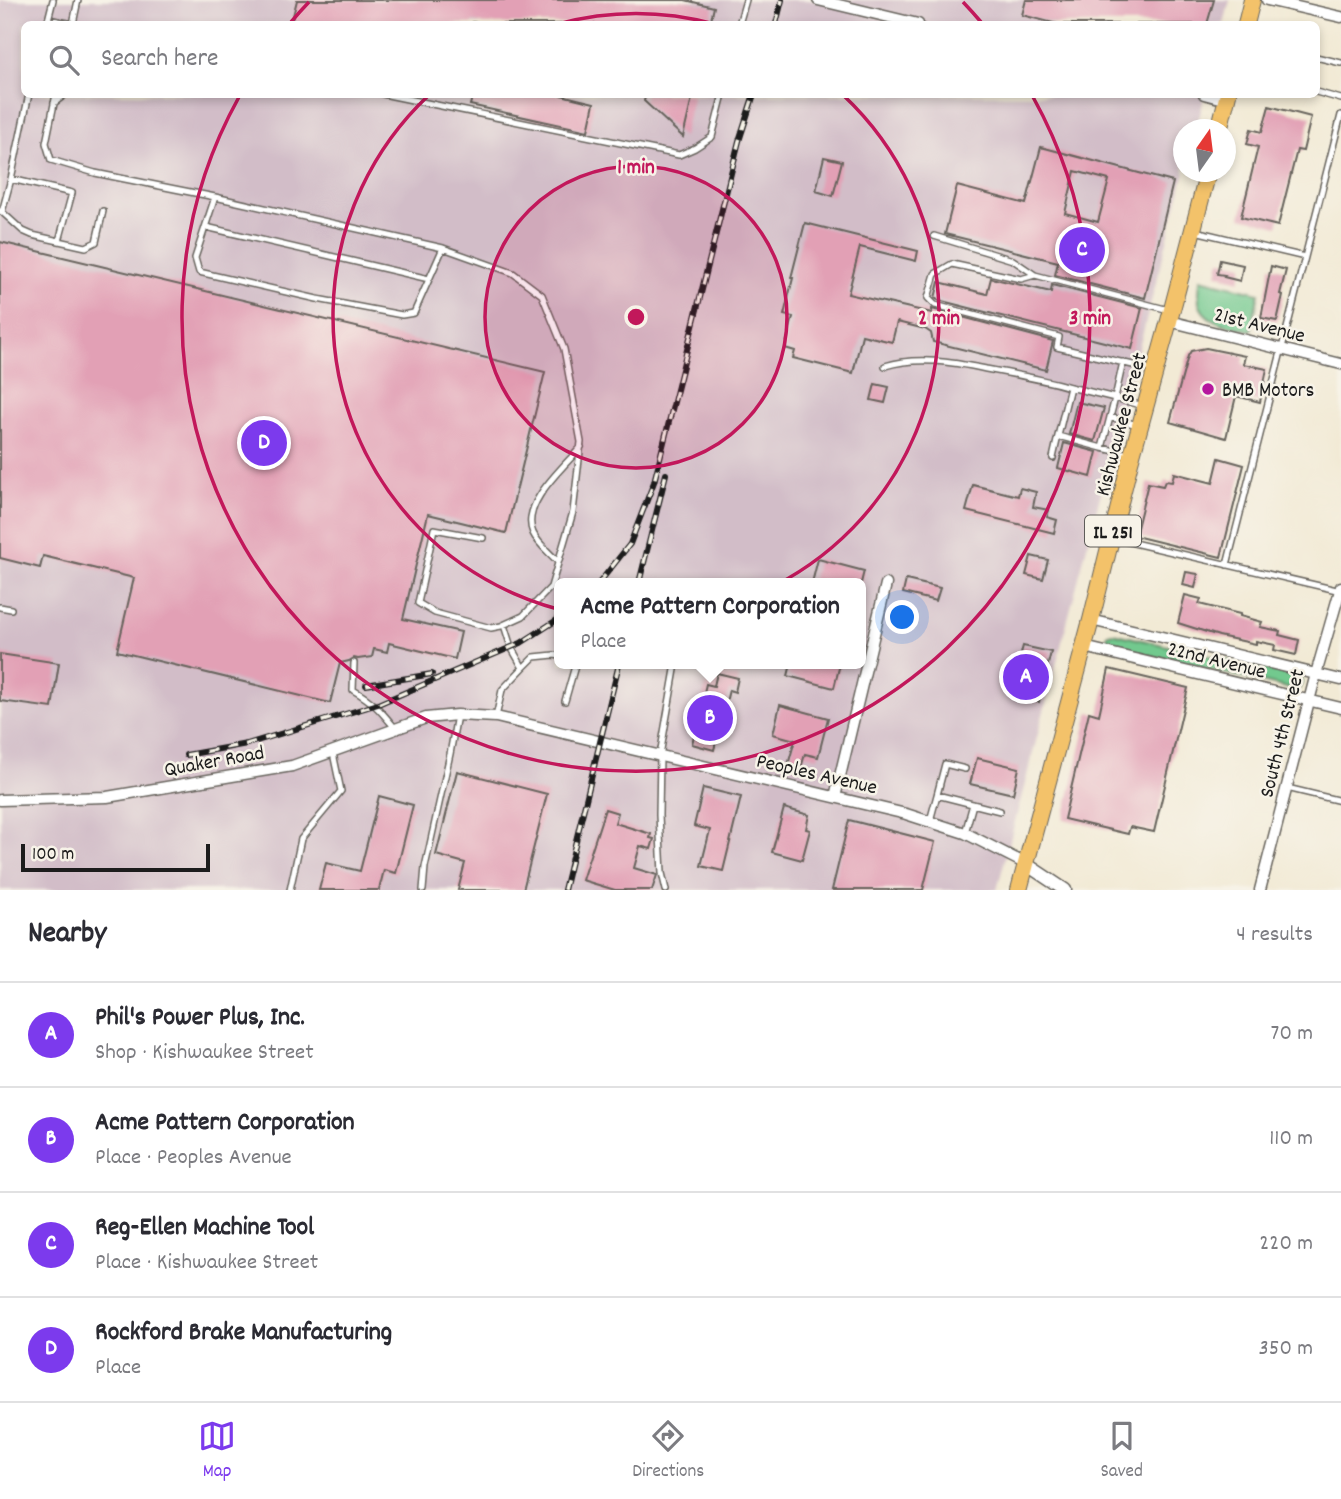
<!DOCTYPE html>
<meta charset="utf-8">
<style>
body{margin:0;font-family:Dekko,sans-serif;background:#f2f2f3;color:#2b2b33}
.compass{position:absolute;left:1173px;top:119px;width:63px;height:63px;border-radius:50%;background:#fff;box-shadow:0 4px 10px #0003;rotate:14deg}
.scale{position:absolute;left:21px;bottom:18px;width:189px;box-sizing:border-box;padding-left:7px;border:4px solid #1c1c1c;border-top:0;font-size:19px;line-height:24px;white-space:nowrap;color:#1c1c1c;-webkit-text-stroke:5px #f7f3e8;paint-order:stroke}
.you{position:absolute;left:903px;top:618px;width:24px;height:24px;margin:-18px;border:5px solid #fff;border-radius:50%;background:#1a73e8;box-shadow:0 0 0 10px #1a73e833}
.badge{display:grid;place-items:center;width:46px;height:46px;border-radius:50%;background:#7c3aed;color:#fff;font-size:23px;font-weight:700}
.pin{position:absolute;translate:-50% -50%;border:4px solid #fff;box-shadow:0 2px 7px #0006}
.popup{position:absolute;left:554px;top:578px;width:312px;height:91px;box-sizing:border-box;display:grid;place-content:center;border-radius:10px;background:#fff;filter:drop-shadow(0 2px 5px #0005);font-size:23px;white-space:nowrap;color:#7c7c81}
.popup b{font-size:26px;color:#2b2b33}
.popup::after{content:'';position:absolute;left:50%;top:100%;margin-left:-14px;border:14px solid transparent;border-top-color:#fff}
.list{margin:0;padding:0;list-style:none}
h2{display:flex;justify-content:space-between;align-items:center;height:91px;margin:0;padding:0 28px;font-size:30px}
h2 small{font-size:23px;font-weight:400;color:#7c7c81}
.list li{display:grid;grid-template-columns:46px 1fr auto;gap:21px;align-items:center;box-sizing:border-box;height:105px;padding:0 28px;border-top:2px solid #e1e1e2}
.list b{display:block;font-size:26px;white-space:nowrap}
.list p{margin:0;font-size:23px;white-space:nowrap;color:#7c7c81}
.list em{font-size:23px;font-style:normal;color:#7c7c81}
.icon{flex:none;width:38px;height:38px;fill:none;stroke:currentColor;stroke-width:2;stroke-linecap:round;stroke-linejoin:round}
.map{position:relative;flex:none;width:1341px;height:890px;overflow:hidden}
.search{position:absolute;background:#fff;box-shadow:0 4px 10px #0003;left:21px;right:21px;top:21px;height:77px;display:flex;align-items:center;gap:18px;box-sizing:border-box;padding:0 24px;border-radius:10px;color:#7c7c81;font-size:26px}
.sheet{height:511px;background:#fff}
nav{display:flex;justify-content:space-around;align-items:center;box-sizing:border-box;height:98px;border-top:2px solid #e1e1e2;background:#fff;font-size:19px;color:#7c7c81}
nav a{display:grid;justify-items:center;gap:4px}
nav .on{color:#7c3aed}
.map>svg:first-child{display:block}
.industrial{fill:#d2bdc8;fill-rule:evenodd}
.green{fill:#72c98e;stroke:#477255;stroke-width:2}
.building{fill:#e2a0b5;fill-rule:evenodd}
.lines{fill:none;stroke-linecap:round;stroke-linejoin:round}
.service-casing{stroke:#67645d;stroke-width:8}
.minor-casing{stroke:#67645d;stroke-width:13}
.tertiary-casing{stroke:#67645d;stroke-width:15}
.primary-casing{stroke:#67645d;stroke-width:18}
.service{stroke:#fff;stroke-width:5}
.minor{stroke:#fff;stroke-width:10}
.tertiary{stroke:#fff;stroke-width:12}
.primary{stroke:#f3c26a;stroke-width:16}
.rail-casing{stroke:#1c1c1c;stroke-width:6}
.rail{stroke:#f7f3e8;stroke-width:3.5;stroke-dasharray:10;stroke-linecap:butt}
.ring{fill:none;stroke:#c2185b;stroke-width:3.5}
.poi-dot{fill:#b5179e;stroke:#f7f3e8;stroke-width:2.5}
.labels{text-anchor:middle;stroke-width:5;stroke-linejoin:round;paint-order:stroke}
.shield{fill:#f7f3e8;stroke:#5e5c59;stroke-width:2}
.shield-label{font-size:19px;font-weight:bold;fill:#1c1c1c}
.street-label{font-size:21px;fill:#1c1c1c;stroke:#f7f3e8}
.poi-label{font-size:21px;fill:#1c1c1c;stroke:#f7f3e8;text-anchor:start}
.centre{fill:#c2185b;stroke:#f7f3e8;stroke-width:3.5}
.ring-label{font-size:21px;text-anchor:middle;font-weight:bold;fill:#c2185b;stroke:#f7f3e8;stroke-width:5;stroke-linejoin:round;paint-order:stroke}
</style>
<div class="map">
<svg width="1341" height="890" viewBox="0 0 1341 890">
<rect width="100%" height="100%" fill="#f7f3e8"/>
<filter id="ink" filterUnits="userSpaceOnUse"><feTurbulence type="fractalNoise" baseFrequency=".0143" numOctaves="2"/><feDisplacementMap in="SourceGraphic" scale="14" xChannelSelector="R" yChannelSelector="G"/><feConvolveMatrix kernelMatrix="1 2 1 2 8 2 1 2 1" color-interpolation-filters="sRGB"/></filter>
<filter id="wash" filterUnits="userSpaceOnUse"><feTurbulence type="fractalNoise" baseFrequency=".00686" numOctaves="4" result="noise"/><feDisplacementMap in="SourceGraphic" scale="28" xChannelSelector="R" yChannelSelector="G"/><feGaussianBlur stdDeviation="1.57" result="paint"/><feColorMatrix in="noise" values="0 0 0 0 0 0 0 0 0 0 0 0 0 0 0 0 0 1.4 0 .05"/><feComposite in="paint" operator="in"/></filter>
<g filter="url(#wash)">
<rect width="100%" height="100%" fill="#f2ead5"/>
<path class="industrial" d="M0,0h1230l-6,24h-1200v70l1181,1 -9,34 -12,1v42h1l-188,718h-997zM560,583h300v81h-300z"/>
<path class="green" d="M1200,279l59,14 -8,38c-17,-5 -48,-7 -52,-29 -1,-7 1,-16 1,-23z
M1113,633l184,44 4,2 1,4 -3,6h-8l-167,-40 -18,-8 2,-7z"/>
<g id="blocks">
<path class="building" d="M297,0h388l29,7 -4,17h-226l-11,-2 -1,2h-181z
M1026,0h188l-7,24h-150l-35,-9z
M473,94h84l37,9 -6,28 -118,-26z
M646,94h47l-10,43 -39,-36z
M1269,106l42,11 -8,34 -6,-1 -19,76 -37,-9 17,-70 -11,-3 4,-15 11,3z
M1041,147l132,35 -28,116 -90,-23 3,-13 -113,-28 12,-48 69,18zM1075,171l34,9 -11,42 -33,-9z
M824,157l18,4 -9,35 -17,-5z
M805,223l113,28 -2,10 -56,-14 -12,47 84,19v-4l121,32 -7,29 -113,-28 -2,-9 -6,-4 -28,-7 -5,20 -30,-7 -9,38 -60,-15 2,-7 -10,-3 8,-31 -9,-2 9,-37h-2z
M0,242l545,130 -39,161 -78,-19 -25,105 58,13 -6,27 -66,-16 -2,9 -13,-3 -2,8 -14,2 -4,-1 -5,3 -9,2 -10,40 -213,-52 17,-73 -91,-22 -3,12 -40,-10z
M1220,260l23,5 -3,16 -16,-4 1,-2 -8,-1z
M1271,266l15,4 -6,24 3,1 -6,26 -16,-3z
M991,278l60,14 1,-7 90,23 -10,41 -194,-49 -3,-2 4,-16 48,12z
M1206,348l39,8 -2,8 24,5 -7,33 -24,-6 -10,42 -56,-16 18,-66 3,-5z
M875,384l14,3 -4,16 -14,-3z
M1077,402l27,6 -9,33 -26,-7z
M1064,443l33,9 -6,25 -33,-9z
M1219,458l25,7 -23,92 -86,-21 13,-53 15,3 2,-5 7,1 2,-9 39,10z
M973,485l45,11 2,-8 16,4 -3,15 16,3 -2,7 10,3 -3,13 -88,-22z
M1031,556l17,4 -5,19 -17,-4z
M818,559l46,12 -3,12h-49z
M1186,572l12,2 -3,14 -12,-3z
M906,580l34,8 -4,13 -33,-8z
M1185,595l16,4 -2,5 41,10v2l22,6 -2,5 20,4 -1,4 20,5 -3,15 -22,-5 1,-5 -19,-4v3l-37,-8 -41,-13z
M1023,646l28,6 -12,50 -29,-8 3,-10 -8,-3 2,-11 9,2z
M0,654l59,9 -7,45 -52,-7z
M791,664h49l-6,24 -46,-12z
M1109,669l79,19 -34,144 -24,-5 -2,7 -64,-15 25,-107 10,3z
M717,673l21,5 -3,14 -6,-2 -15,60 -22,-6 14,-60 8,2z
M780,705l48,13 -10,39 -13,-3 -4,14 -13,-3 7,-25 -22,-6z
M977,758l42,10 -6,26 -43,-10z
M457,771l90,23 -24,96h-65l7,-27 -29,-8z
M703,788l38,9 -18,74 -22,-5 9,-36 -16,-4z
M379,796l34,9 -17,68 -12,-3 -5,20h-60l7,-27 34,8z
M784,808l25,7 -3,14 4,1 -8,30 -30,-8z
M605,809l13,4 -3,10 36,11 -1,4 4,1 -3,10 -11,-3 -6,22 23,7 -5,15h-37l-33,-10z
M849,820l86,22 -12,48h-91z"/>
</g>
</g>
<g filter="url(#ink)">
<use href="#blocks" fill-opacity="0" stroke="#67645d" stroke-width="2"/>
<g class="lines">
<defs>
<path id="service" d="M48,19l25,5
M47,24l6,-24
M73,24l5,-24
M739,24l7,-24
M1316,57l25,6
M1316,92l25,7
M56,94l-10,49 5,17 44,13 120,24 228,51 70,25 29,22 22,54 17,93 -8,70 -22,75 -28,29 -22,10 -10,2 -56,-15 -17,-10 16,-74 49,9
M383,94l296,61 16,-7 17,-11 11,-43
M54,103l12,-9
M215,197l-20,61 4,14 118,27 85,16 12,-2 29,-65
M0,211l2,1 9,-33 18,-85
M2,212l21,19 9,4 27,6 13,-48 -61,-14
M206,227l223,52
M1195,231l110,26
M934,236l79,24 22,15 134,35
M59,241l27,6 10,-5 7,-31
M1035,275l-14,4 -69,-15 -17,10 -7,24 7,7 124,32 -2,10 97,23
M1123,362l-8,36 28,8
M885,366c33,-10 67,-4 101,3 28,5 56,10 84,18
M1110,417l27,8
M1102,448l13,-50 -45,-11 -12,49 44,12 27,6
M1053,458l5,-22
M1112,538l229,53
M558,562c-8,-9 -20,-18 -25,-29 -13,-29 31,-66 48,-86
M1227,565l114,-450
M0,607l11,2
M354,663l-1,27c21,12 27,20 42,38
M523,668l11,-11 20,-2 6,1
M565,701l10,-35 -1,-2
M496,717l6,-27 21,-22 -12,-21 -7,-22
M1287,788l54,13
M937,795l8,-31 20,5
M930,821l7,-26 63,16
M965,833l8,-29
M290,890l11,-51 40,-48 -8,-38
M423,890l2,-23 25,-113 7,-39
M666,890l-4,-17 -3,-58 1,-60 16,-91"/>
<path id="minor" d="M818,0l100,24
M1267,0l74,17
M1204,94l23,6
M1169,321l172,43
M1091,620l250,60
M1084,647l257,61
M835,797l51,-213
M0,800l107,-3 185,-31 134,-48 31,-3 39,2 410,97 59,19 61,31
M1260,890l56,-216 25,-87"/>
<path id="tertiary" d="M1026,864l39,26"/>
<path id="primary" d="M1246,24l6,-24
M1219,130l9,-36
M1019,890l72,-270 39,-158 39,-141 39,-149"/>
</defs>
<use href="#service" class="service-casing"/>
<use href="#minor" class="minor-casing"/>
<use href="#tertiary" class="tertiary-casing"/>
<use href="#primary" class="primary-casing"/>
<use href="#service" class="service"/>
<use href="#minor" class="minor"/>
<use href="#tertiary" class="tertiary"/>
<use href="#primary" class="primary"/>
<defs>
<path id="rail" d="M776,24l6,-24
M599,583l31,-39 24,-62 85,-341 15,-47
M639,583l27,-109
M366,685l66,-11
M186,755l61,-11 131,-40 143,-61 39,-25
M564,890l55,-226"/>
</defs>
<use href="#rail" class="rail-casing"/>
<use href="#rail" class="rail"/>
</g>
</g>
<circle cx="636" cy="317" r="151" fill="#c2185b" fill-opacity=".12"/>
<g class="ring">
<circle cx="636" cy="317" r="151"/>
<path d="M558 24A303 303 0 0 1 714 24M843 95A303 303 0 1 1 429 95"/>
<path d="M291 22A454 454 0 0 1 309 2M963 2A454 454 0 0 1 981 22M1033 97A454 454 0 1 1 239 97"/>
</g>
<circle class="poi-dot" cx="1208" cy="389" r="7"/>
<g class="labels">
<rect class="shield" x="1085" y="515.5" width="56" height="31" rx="5"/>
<g class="shield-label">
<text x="1113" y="538">IL 251</text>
</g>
<g class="street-label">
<text transform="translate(1260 324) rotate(14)" y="7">21st Avenue</text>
<text transform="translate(1120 424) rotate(-75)" y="7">Kishwaukee Street</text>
<text transform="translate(1217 659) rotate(14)" y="7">22nd Avenue</text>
<text transform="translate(1281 733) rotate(-76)" y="7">South 4th Street</text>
<text transform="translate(214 760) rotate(-10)" y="7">Quaker Road</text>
<text transform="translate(817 773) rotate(13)" y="7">Peoples Avenue</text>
</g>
<g class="poi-label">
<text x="1222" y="396">BMB Motors</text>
</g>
</g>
<circle cx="636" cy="317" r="10" class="centre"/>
<g class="ring-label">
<text x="636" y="173">1 min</text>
<text x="939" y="324">2 min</text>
<text x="1090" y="324">3 min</text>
</g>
</svg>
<svg class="compass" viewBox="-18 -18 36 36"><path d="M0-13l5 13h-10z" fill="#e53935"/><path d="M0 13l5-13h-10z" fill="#7c7c81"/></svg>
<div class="scale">100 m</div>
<div class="you"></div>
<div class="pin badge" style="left:1026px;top:677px">A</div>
<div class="pin badge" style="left:710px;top:718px">B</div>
<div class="popup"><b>Acme Pattern Corporation</b>Place</div>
<div class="pin badge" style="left:1082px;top:250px">C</div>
<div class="pin badge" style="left:264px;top:443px">D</div>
<div class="search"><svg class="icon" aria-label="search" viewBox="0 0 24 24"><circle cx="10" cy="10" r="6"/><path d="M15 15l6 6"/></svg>Search here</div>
</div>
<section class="sheet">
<h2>Nearby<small>4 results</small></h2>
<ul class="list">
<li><span class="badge">A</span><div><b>Phil's Power Plus, Inc.</b><p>Shop · Kishwaukee Street</p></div><em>70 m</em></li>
<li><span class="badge">B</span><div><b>Acme Pattern Corporation</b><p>Place · Peoples Avenue</p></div><em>110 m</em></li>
<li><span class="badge">C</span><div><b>Reg-Ellen Machine Tool</b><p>Place · Kishwaukee Street</p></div><em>220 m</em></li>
<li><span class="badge">D</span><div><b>Rockford Brake Manufacturing</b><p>Place</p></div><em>350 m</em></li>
</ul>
</section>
<nav>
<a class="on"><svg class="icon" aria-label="map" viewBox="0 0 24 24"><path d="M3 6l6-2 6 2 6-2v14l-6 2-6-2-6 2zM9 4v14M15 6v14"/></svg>Map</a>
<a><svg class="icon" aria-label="directions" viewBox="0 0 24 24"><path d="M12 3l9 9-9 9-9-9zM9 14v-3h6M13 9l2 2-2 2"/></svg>Directions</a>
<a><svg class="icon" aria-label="saved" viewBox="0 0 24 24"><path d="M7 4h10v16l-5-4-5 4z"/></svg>Saved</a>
</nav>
